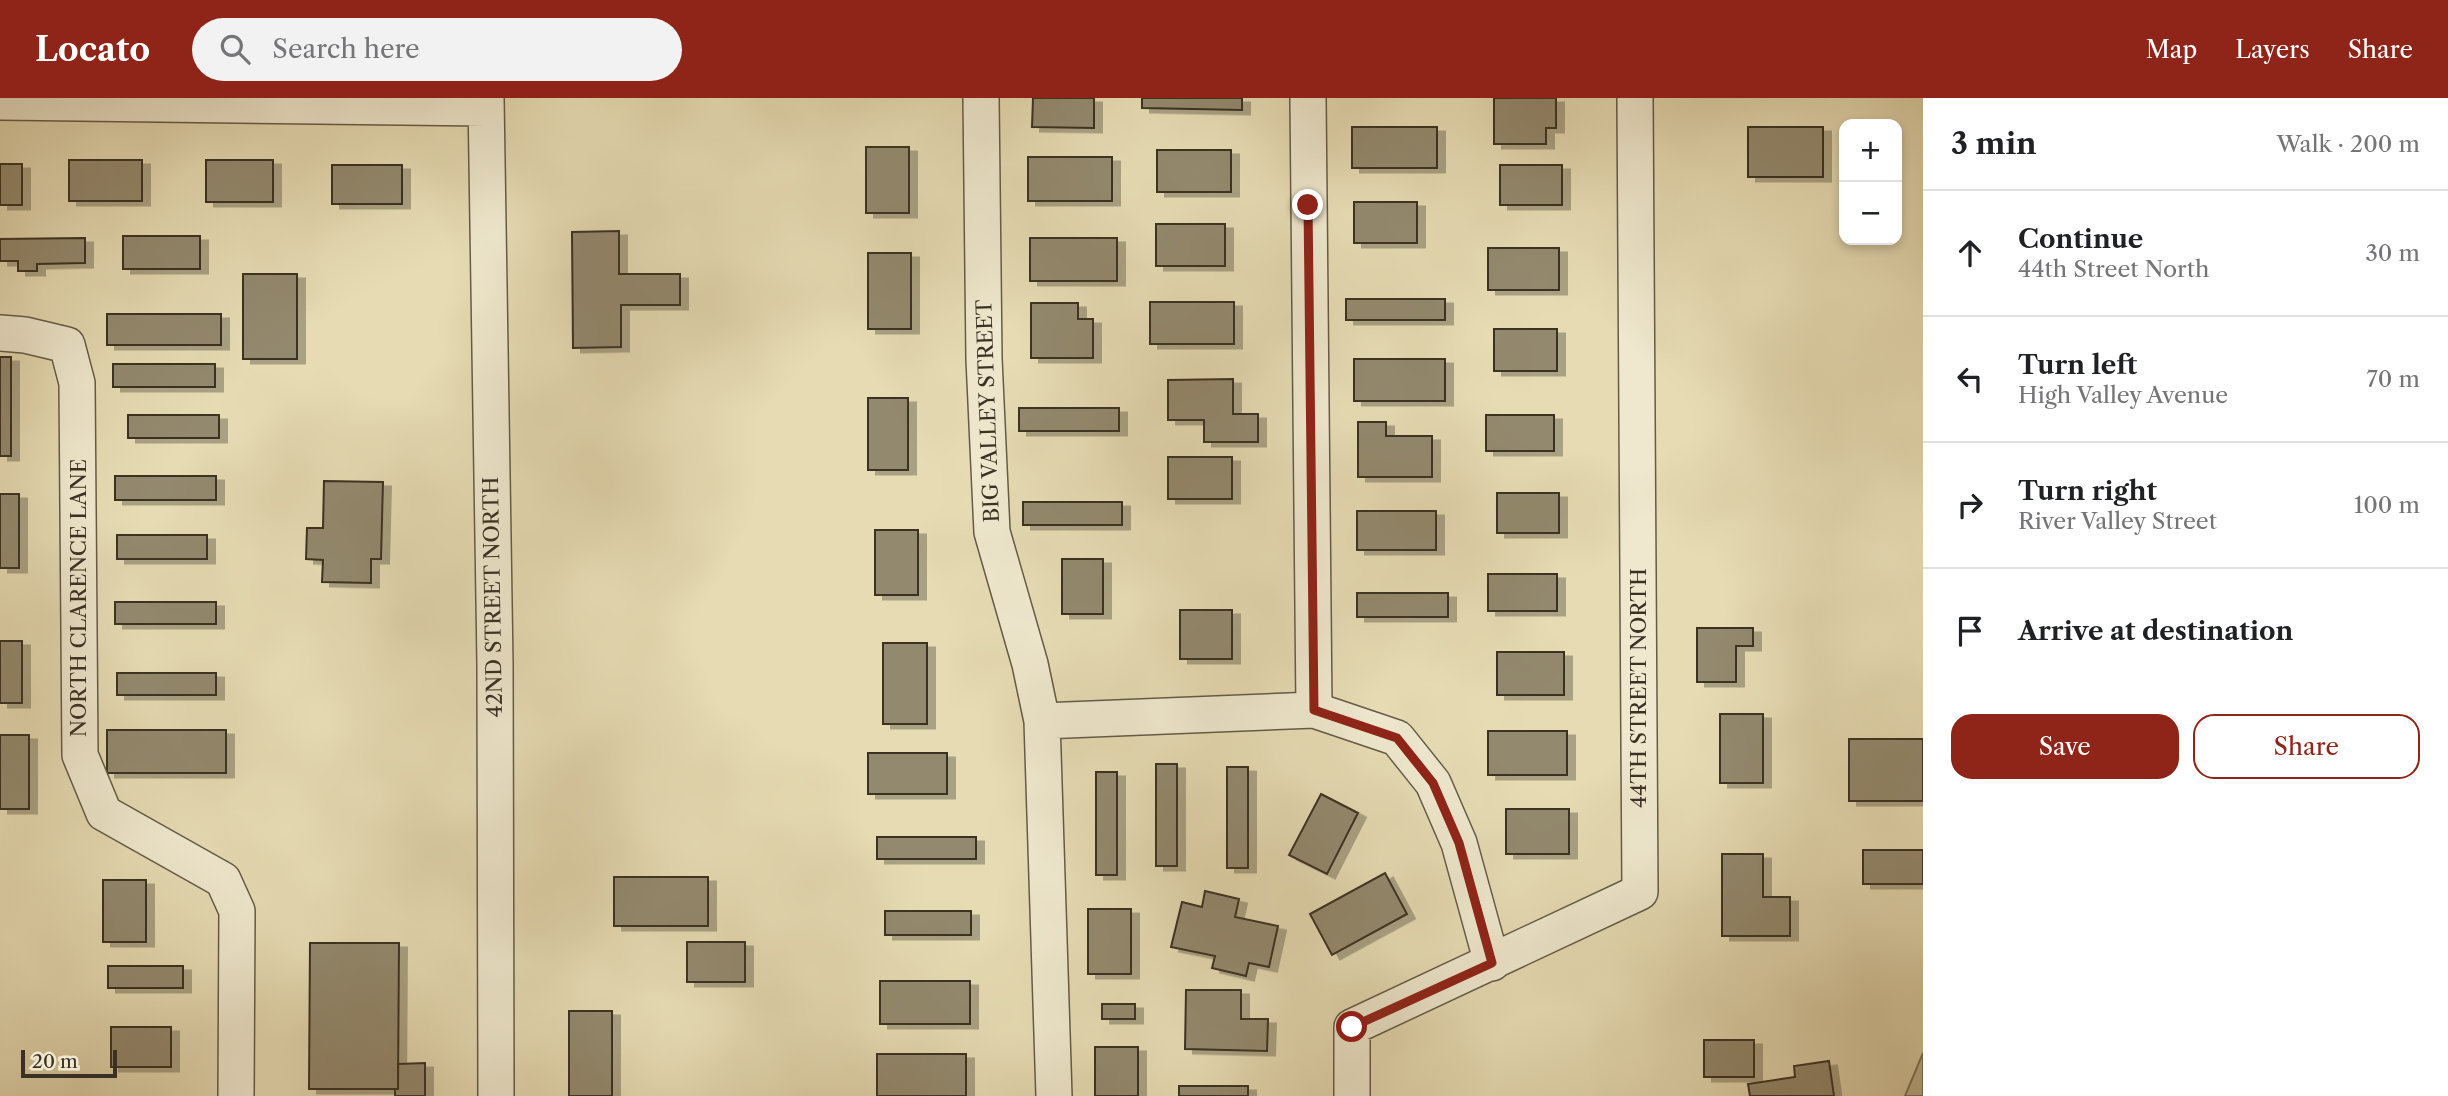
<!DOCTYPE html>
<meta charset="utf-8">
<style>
body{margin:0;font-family:"Libre Caslon Text",serif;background:#f2f2f2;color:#202124}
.controls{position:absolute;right:21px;top:21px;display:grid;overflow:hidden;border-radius:14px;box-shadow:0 4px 10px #0003}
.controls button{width:63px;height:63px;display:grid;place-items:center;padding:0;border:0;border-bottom:2px solid #e0e0e0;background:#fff;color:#202124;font:35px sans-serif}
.scale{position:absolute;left:21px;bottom:18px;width:96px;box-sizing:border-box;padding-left:7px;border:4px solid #3a3024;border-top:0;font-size:19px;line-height:24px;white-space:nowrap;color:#3a3024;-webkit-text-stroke:5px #efe8ce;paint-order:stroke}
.stop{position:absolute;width:21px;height:21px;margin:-16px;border:5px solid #8f2418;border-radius:50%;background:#fff}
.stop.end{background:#8f2418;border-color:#fff;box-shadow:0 2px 7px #0008}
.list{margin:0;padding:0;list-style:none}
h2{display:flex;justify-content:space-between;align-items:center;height:91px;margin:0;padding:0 28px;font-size:30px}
h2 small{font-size:23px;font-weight:400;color:#757577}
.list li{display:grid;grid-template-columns:46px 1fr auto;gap:21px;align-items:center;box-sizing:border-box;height:126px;padding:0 28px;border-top:2px solid #e0e0e0}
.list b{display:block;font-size:26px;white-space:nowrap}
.list p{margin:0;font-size:23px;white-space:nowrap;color:#757577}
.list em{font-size:23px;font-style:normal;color:#757577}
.actions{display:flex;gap:14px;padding:21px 28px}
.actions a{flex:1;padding:16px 0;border:2px solid #8f2418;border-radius:21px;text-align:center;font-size:24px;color:#8f2418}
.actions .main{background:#8f2418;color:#fff}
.icon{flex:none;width:38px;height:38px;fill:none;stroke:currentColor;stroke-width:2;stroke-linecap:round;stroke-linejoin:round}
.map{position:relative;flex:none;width:1923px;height:998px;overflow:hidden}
header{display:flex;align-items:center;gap:42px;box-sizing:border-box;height:98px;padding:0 35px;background:#8f2418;color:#fff}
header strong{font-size:33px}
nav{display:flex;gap:38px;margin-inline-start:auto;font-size:24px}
.search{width:490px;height:63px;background:#f2f2f2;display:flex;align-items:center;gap:18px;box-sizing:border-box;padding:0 24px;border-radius:38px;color:#757577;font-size:26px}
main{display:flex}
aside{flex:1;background:#fff}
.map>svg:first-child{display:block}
.green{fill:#c9be9b;stroke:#827760;stroke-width:2}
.building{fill:#93896e;stroke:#3a3024;stroke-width:2;filter:url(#shadow)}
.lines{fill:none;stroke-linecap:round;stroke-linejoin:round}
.minor-casing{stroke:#655b48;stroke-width:38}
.minor{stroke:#efe8ce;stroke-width:35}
.route{stroke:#8f2418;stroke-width:9}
.labels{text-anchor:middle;stroke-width:7;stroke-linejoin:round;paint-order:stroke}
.street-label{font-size:21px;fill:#3a3024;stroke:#efe8ce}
</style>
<header>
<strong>Locato</strong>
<div class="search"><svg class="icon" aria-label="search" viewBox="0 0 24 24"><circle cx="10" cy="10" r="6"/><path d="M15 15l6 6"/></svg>Search here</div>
<nav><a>Map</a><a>Layers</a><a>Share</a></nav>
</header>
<main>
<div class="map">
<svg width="1923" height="998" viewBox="0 0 1923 998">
<defs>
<filter id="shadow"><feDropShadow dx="8" dy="4.5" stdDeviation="0" flood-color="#0004"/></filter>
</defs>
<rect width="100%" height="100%" fill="#e6dbb3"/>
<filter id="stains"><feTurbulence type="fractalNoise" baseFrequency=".00286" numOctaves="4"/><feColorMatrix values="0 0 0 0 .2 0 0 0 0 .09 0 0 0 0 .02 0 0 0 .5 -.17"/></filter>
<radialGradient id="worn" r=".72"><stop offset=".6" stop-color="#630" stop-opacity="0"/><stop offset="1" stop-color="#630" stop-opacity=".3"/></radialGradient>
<path class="green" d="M1923,955v43h-18z"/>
<path class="building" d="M1033,0h61v30l-62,-1z
M1142,0h100v12l-100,-2z
M1494,0h62v30h-10v16h-52z
M1352,29h85v41h-85z
M1748,29h75v50h-75z
M866,49h43v66h-43z
M1157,52h74v42h-74z
M1028,59h84v44h-84z
M69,62h73v41h-73z
M206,62h67v42h-67z
M0,66h22v41h-22z
M332,67h70v39h-70z
M1500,67h62v40h-62z
M1354,104h63v41h-63z
M1156,126h69v42h-69z
M619,133v43h61v31h-59v42l-48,1 -1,-116z
M123,138h77v33h-77z
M85,140v25l-48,1v7h-19v-10h-18v-22z
M1030,140h87v43h-87z
M1488,150h71v42h-71z
M868,155h43v76h-43z
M243,176h54v85h-54z
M1346,201h99v21h-99z
M1150,204h84v42h-84z
M1031,205h47v16h15v39h-62z
M107,216h114v31h-114z
M1494,231h63v42h-63z
M0,259h11v99h-11z
M1354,261h91v42h-91z
M113,266h102v23h-102z
M1233,281v35h25v28h-54v-22h-36v-40z
M868,300h40v72h-40z
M1019,310h100v23h-100z
M128,317h91v23h-91z
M1486,317h68v36h-68z
M1358,324h28v14h46v41h-74z
M1168,359h64v42h-64z
M115,378h101v24h-101z
M324,383l59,1 -2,77h-10v24l-49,-1 1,-22 -17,-1 1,-31h16z
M1497,395h62v40h-62z
M0,396h19v74h-19z
M1023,404h99v23h-99z
M1357,413h79v39h-79z
M875,432h43v65h-43z
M117,437h90v24h-90z
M1062,461h41v55h-41z
M1488,476h69v37h-69z
M1357,495h91v24h-91z
M115,504h101v22h-101z
M1180,512h52v49h-52z
M1697,530h56v18h-17v36h-39z
M0,543h22v62h-22z
M883,545h44v81h-44z
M1497,554h67v43h-67z
M117,575h99v22h-99z
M1720,616h43v69h-43z
M107,632h119v43h-119z
M1488,633h79v44h-79z
M0,637h29v74h-29z
M1849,641h74v62h-74z
M868,655h79v41h-79z
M1156,666h21v102h-21z
M1227,669h21v101h-21z
M1096,674h21v103h-21z
M1321,696l37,19 -31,61 -38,-19z
M1506,711h63v45h-63z
M877,739h99v22h-99z
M1863,752h60v34h-60z
M1722,756h41v43h27v39h-68z
M1385,775l22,41 -75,41 -22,-41z
M614,779h94v49h-94z
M103,782h43v62h-43z
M1205,793l34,8 -4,18 43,9 -9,41 -20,-4 -3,13 -34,-8 3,-12 -44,-9 11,-45 20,5z
M1088,811h43v65h-43z
M885,813h86v24h-86z
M687,844h58v40h-58z
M310,845h89l-1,146h-89z
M108,868h75v22h-75z
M880,883h90v43h-90z
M1186,892h55v29h27l-1,32 -82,-2z
M1102,906h33v15h-33z
M569,913h43v85h-43z
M111,929h60v40h-60z
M1704,942h50v37h-50z
M1095,949h43v49h-43z
M877,956h89v42h-89z
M1829,963l5,35h-84l-2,-12 47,-7 -1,-11z
M425,965v33h-30v-7h3v-25z
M1179,988h69v10h-69z"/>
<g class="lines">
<defs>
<path id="minor" d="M486,0l9,566 1,432
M981,0l3,261 8,173 38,132 12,57 12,375
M1308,0l6,612
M0,4l486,6
M0,235l25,2 42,10 10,38 3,372 24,58 119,67 14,31 -1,185
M1042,623l272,-11 83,28 36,45 26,60 33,120
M1352,998v-69l288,-135 -5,-794"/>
</defs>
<use href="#minor" class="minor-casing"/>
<use href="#minor" class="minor"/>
</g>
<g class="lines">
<path class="route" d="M1308,107l6,505 83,28 36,45 26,60 33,120 -140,64"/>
</g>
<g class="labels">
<g class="street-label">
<text transform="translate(988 313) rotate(-92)" y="7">BIG VALLEY STREET</text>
<text transform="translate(493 499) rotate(-91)" y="7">42ND STREET NORTH</text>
<text transform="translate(79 500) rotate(-90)" y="7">NORTH CLARENCE LANE</text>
<text transform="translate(1639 590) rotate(-90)" y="7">44TH STREET NORTH</text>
</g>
</g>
<rect width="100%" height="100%" filter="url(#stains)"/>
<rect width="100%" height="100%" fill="url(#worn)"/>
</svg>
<div class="controls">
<button>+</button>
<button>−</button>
</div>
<div class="scale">20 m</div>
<div class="stop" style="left:1352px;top:929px"></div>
<div class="stop end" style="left:1308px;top:107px"></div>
</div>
<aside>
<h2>3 min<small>Walk · 200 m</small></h2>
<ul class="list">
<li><svg class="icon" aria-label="ahead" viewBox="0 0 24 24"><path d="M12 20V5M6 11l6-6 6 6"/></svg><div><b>Continue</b><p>44th Street North</p></div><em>30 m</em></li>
<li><svg class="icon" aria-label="left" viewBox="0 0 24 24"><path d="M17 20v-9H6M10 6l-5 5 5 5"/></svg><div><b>Turn left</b><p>High Valley Avenue</p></div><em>70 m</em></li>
<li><svg class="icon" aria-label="right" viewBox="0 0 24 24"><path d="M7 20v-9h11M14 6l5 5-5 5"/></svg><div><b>Turn right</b><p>River Valley Street</p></div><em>100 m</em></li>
<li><svg class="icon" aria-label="arrive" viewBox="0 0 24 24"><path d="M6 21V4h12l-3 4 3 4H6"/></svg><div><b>Arrive at destination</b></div></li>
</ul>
<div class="actions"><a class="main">Save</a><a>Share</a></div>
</aside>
</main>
